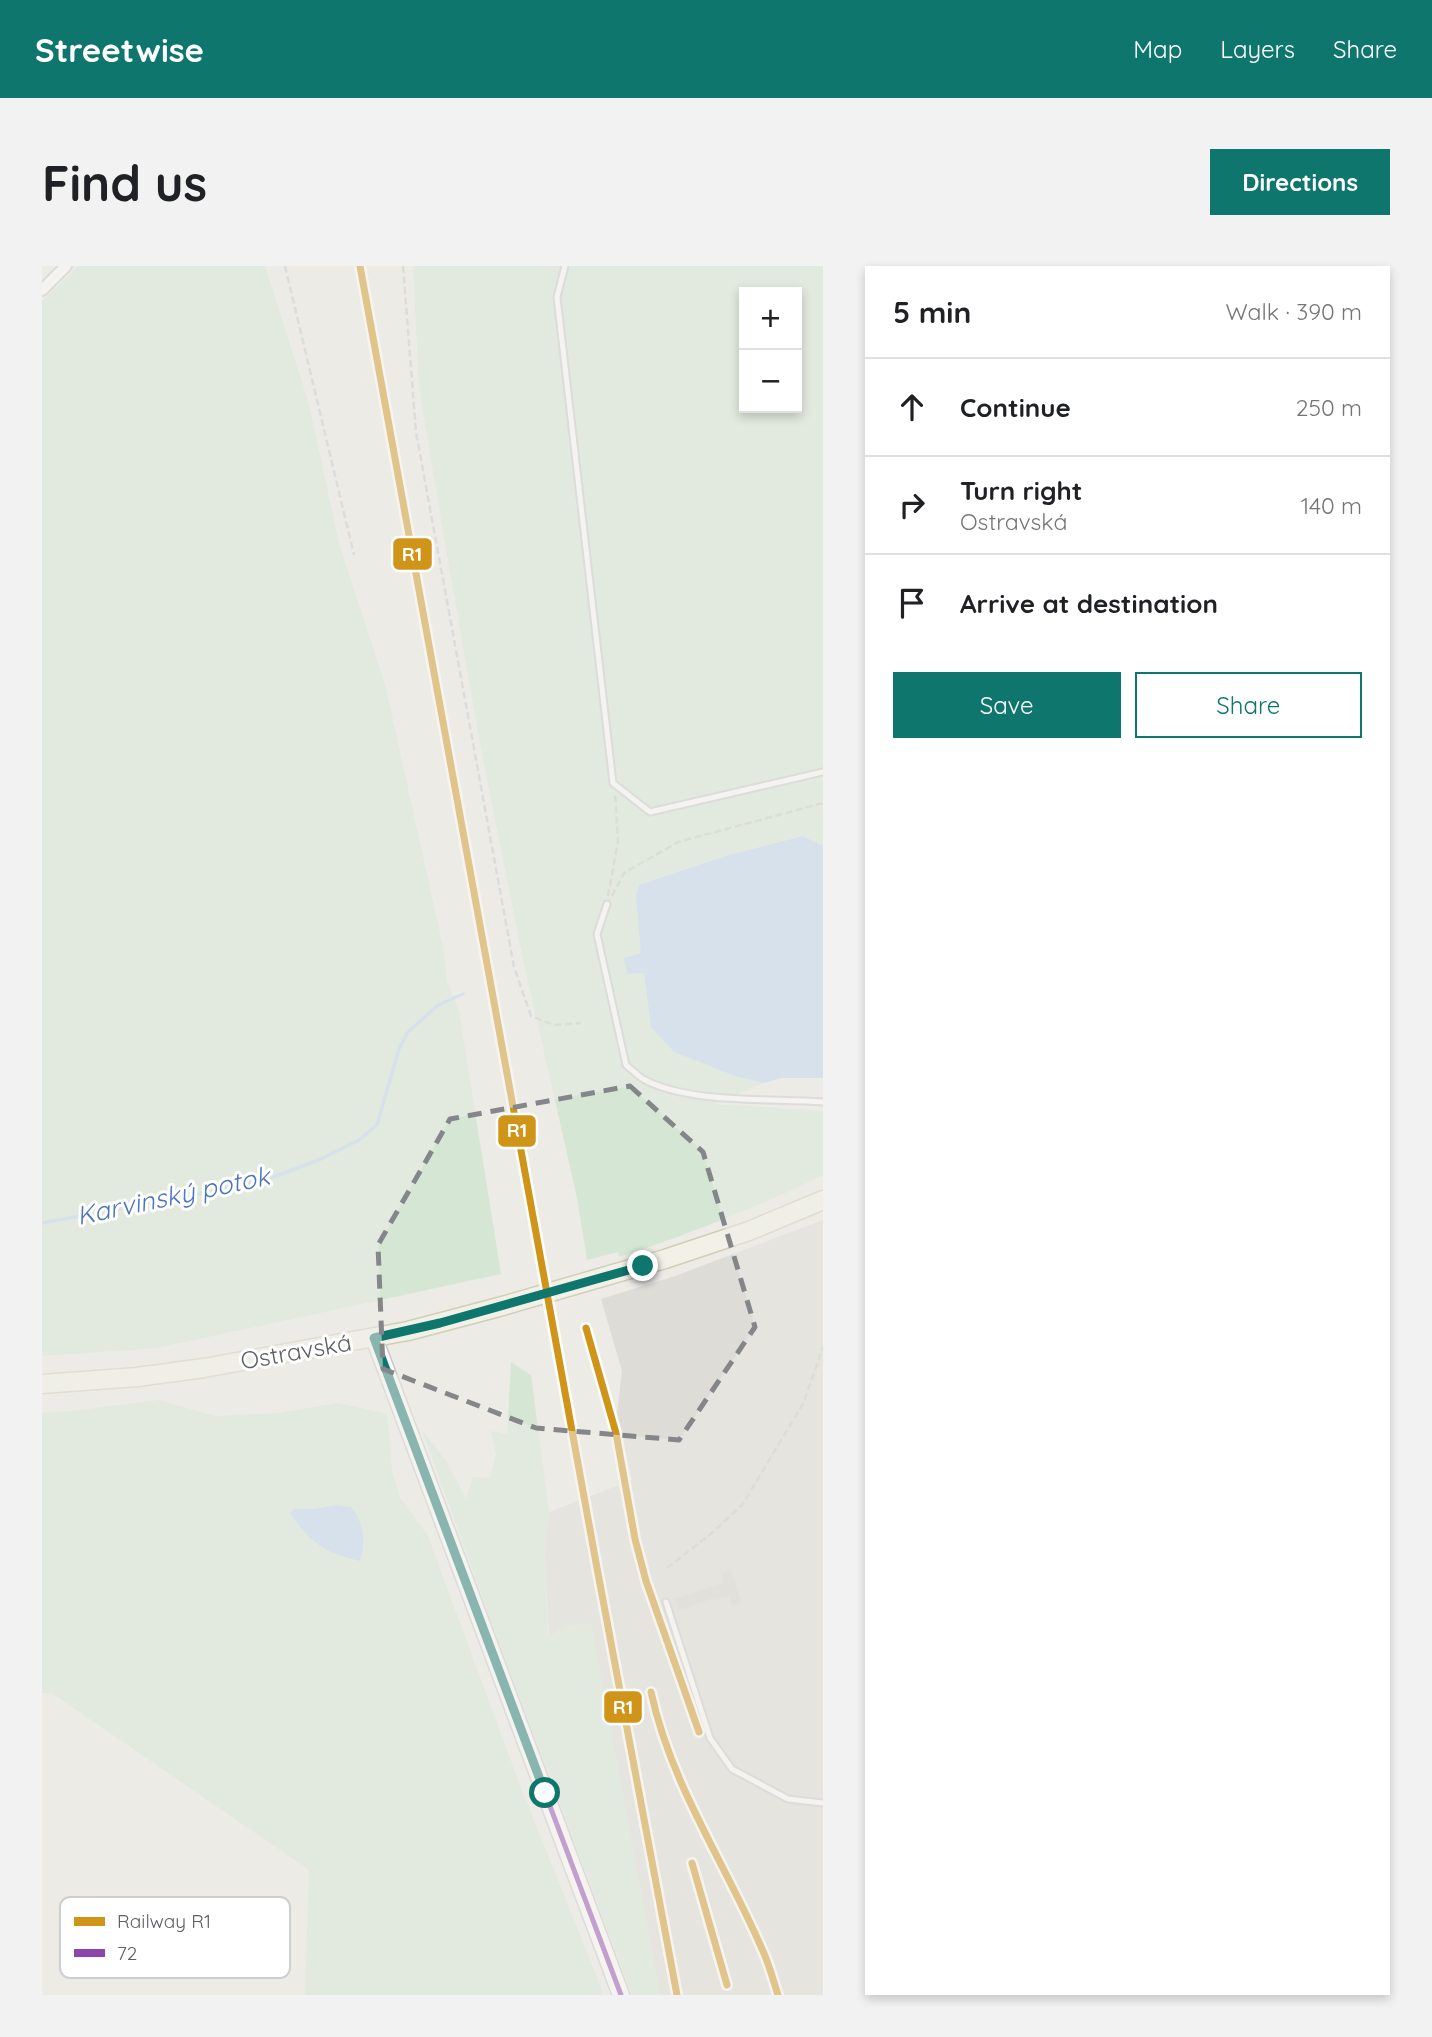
<!DOCTYPE html>
<meta charset="utf-8">
<style>
body{margin:0;font-family:Quicksand,sans-serif;background:#f2f2f2;color:#202124}
.controls{position:absolute;right:21px;top:21px;display:grid;overflow:hidden;border-radius:0px;box-shadow:0 4px 10px #0003}
.controls button{width:63px;height:63px;display:grid;place-items:center;padding:0;border:0;border-bottom:2px solid #e0e0e0;background:#fff;color:#202124;font:35px sans-serif}
.stop{position:absolute;width:21px;height:21px;margin:-16px;border:5px solid #0f766e;border-radius:50%;background:#fff}
.stop.end{background:#0f766e;border-color:#fff;box-shadow:0 2px 7px #0008}
.list{margin:0;padding:0;list-style:none}
h2{display:flex;justify-content:space-between;align-items:center;height:91px;margin:0;padding:0 28px;font-size:30px}
h2 small{font-size:23px;font-weight:400;color:#757577}
.list li{display:grid;grid-template-columns:46px 1fr auto;gap:21px;align-items:center;box-sizing:border-box;height:98px;padding:0 28px;border-top:2px solid #e0e0e0}
.list b{display:block;font-size:26px;white-space:nowrap}
.list p{margin:0;font-size:23px;white-space:nowrap;color:#757577}
.list em{font-size:23px;font-style:normal;color:#757577}
.actions{display:flex;gap:14px;padding:21px 28px}
.actions a{flex:1;padding:16px 0;border:2px solid #0f766e;border-radius:0px;text-align:center;font-size:24px;color:#0f766e}
.actions .main{background:#0f766e;color:#fff}
.icon{flex:none;width:38px;height:38px;fill:none;stroke:currentColor;stroke-width:2;stroke-linecap:round;stroke-linejoin:round}
.map{position:relative;flex:none;width:781px;height:1729px;overflow:hidden;border-radius:0px}
header{display:flex;align-items:center;gap:42px;box-sizing:border-box;height:98px;padding:0 35px;background:#0f766e;color:#fff}
header strong{font-size:33px}
nav{display:flex;gap:38px;margin-inline-start:auto;font-size:24px}
.intro{display:flex;align-items:center;justify-content:space-between;box-sizing:border-box;height:168px;padding:0 42px}
h1{margin:0;font-size:49px}
.button{padding:18px 32px;border-radius:0px;background:#0f766e;color:#fff;font-size:24px;font-weight:700}
main{display:flex;gap:42px;padding:0 42px}
aside{flex:1;background:#fff;border-radius:0px;box-shadow:0 4px 10px #0003}
.map>svg:first-child{display:block}
.industrial{fill:#dddcd7}
.green{fill:#d5e7d4;fill-rule:evenodd}
.water{fill:#bcd6f4}
.lines{fill:none;stroke-linecap:round;stroke-linejoin:round}
.stream{stroke:#bcd6f4;stroke-width:3.5}
.building{fill:#d2d2cf;stroke:#dbdad6;stroke-width:2}
.lane-casing{stroke:#c8c9c8;stroke-width:9}
.street-casing{stroke:#c8c9c8;stroke-width:14}
.secondary-casing{stroke:#c7c8c6;stroke-width:19}
.primary-casing{stroke:#d2cdb6;stroke-width:21}
.path{stroke:#c8ccca;stroke-width:2.5;stroke-dasharray:7 3.5;stroke-linecap:butt}
.lane{stroke:#fcfcfb;stroke-width:5}
.street{stroke:#fcfcfb;stroke-width:10}
.secondary{stroke:#fcfcfb;stroke-width:16}
.primary{stroke:#f2f1e8;stroke-width:18}
.bus-1-casing{stroke:#fff;stroke-width:10}
.bus-1{stroke:#8e44ad;stroke-width:5}
.rail-1-casing{stroke:#fff;stroke-width:12}
.rail-1{stroke:#d09419;stroke-width:7}
.route{stroke:#0f766e;stroke-width:9}
.marked{fill:none;stroke:#848689;stroke-width:5;stroke-dasharray:14 9;stroke-linejoin:round}
.labels{text-anchor:middle;stroke-width:6;stroke-linejoin:round;paint-order:stroke}
.street-label{font-size:24px;fill:#5c5f64;stroke:#fff}
.water-label{font-size:26px;font-style:italic;fill:#4b76bc;stroke:#fff}
.key{fill:#fff;stroke:#cecfd0;stroke-width:2}
.key-label{font-size:19px;fill:#5c5f64}
.line-badge{stroke:#fff;stroke-width:2.5}
.badge-label{font-size:19px;text-anchor:middle;font-weight:bold;fill:#fff}
</style>
<header>
<strong>Streetwise</strong>
<nav><a>Map</a><a>Layers</a><a>Share</a></nav>
</header>
<div class="intro"><h1>Find us</h1><a class="button">Directions</a></div>
<main>
<div class="map">
<svg width="781" height="1729" viewBox="0 0 781 1729">
<rect width="100%" height="100%" fill="#ecebe6"/>
<path class="industrial" d="M781,954v775h-163l-69,-370 -42,14 -5,-96 5,-31 83,-32 -15,-65 5,-44 -21,-72 74,-23z"/>
<path class="green" d="M36,0h187l44,138 30,139 47,145 57,259 4,35 12,29 42,263 -344,74 -115,8v-1055z
M371,0h410v580l-20,-10 -74,19 -90,30 2,68 -17,5 20,15 7,54 58,39 55,17 -50,21 109,7v64c-65,32 -135,60 -204,82l-1,-5 -31,8 -10,-62 -55,-243 -41,-206 -33,-188 -29,-173zM702,26h53v116h-53z
M469,1096l20,13 18,137 -5,31 4,95 16,-13 27,-1 69,371h-28l-137,-363 -73,-202 25,32 19,37 7,-22 17,1 6,-23 -5,-24 16,3z
M117,1134l56,16 64,-3 59,-10 49,11 5,54 7,28 29,40 93,252 81,202 -1,5h-296l4,-125 -257,-177h-10v-280l30,-2z"/>
<path class="water" d="M761,570l20,10v232h-41l-18,5 -29,-7 -61,-24 -23,-25 -7,-54 -17,1 -3,-16 17,-5 -5,-57 3,-11 90,-30z
M293,1239l16,2c13,16 15,34 9,54 -37,-9 -48,-17 -70,-48l5,-4h20z"/>
<g class="lines">
<path class="stream" d="M0,957l143,-26 86,-19 50,-19 38,-19 18,-15 22,-76 9,-17 30,-27 25,-11"/>
</g>
<path class="building" d="M689,1303l11,34 -10,3 -3,-9 -16,2 -35,12 -4,-13 49,-16 -3,-9z"/>
<g class="lines">
<defs>
<path id="lane" d="M523,0l-8,31 56,486 37,29 173,-40
M565,638l-10,30 29,131c5,4 11,10 17,14 46,25 126,19 180,23
M624,1336l44,136 22,31 56,30 35,4"/>
<path id="street" d="M0,24l24,-24"/>
<path id="secondary" d="M332,1072l247,657"/>
<path id="primary" d="M0,1118l95,-7 67,-9 204,-37 91,-24 166,-48 84,-28 74,-31"/>
</defs>
<use href="#lane" class="lane-casing"/>
<use href="#street" class="street-casing"/>
<use href="#secondary" class="secondary-casing"/>
<use href="#primary" class="primary-casing"/>
<path class="path" d="M243,0l69,289
M361,0l13,166 98,535 17,49 23,9 27,-2
M566,630l10,-55 -3,-46
M570,630l12,-23 54,-31 145,-39
M625,1302l45,-35 30,-28 61,-101 20,-57"/>
<use href="#lane" class="lane"/>
<use href="#street" class="street"/>
<use href="#secondary" class="secondary"/>
<use href="#primary" class="primary"/>
<defs>
<path id="bus-1" d="M332,1072l247,657"/>
</defs>
<use href="#bus-1" class="bus-1-casing"/>
<use href="#bus-1" class="bus-1"/>
<defs>
<path id="rail-1" d="M318,0l237,1302 80,427
M544,1062l30,105 19,106 11,42 53,151
M609,1426c20,93 74,171 111,257 7,14 11,31 16,46
M650,1597l35,122"/>
</defs>
<use href="#rail-1" class="rail-1-casing"/>
<use href="#rail-1" class="rail-1"/>
</g>
<g class="lines">
<path class="route" d="M503,1527l-171,-455 66,-15 203,-57"/>
</g>
<path d="M0 0H781V1729H0ZM588,820l73,66 52,175 -76,113 -143,-12 -153,-59 -5,-124 72,-126z" fill="#ecebe6" fill-opacity=".55" fill-rule="evenodd"/>
<path class="marked" d="M588,820l73,66 52,175 -76,113 -143,-12 -153,-59 -5,-124 72,-126z"/>
<g class="labels">
<g class="street-label">
<text transform="translate(254 1086) rotate(-10)" y="8">Ostravská</text>
</g>
<g class="water-label">
<text transform="translate(131 930) rotate(-12)" y="9">Karvinský potok</text>
</g>
</g>
<rect x="18" y="1631" width="230" height="81" rx="10" class="key"/>
<rect x="32" y="1651" width="31" height="9" fill="#d09419"/>
<rect x="32" y="1683" width="31" height="8" fill="#8e44ad"/>
<g class="key-label">
<text x="75" y="1662">Railway R1</text>
<text x="75" y="1694">72</text>
</g>
<g class="line-badge">
<rect x="350" y="271" width="41" height="34" rx="7" fill="#d09419"/>
<rect x="455" y="848" width="40" height="34" rx="7" fill="#d09419"/>
<rect x="561" y="1424" width="40" height="34" rx="7" fill="#d09419"/>
</g>
<g class="badge-label">
<text x="370" y="295">R1</text>
<text x="475" y="871">R1</text>
<text x="581" y="1448">R1</text>
</g>
</svg>
<div class="controls">
<button>+</button>
<button>−</button>
</div>
<div class="stop" style="left:503px;top:1527px"></div>
<div class="stop end" style="left:601px;top:1000px"></div>
</div>
<aside>
<h2>5 min<small>Walk · 390 m</small></h2>
<ul class="list">
<li><svg class="icon" aria-label="ahead" viewBox="0 0 24 24"><path d="M12 20V5M6 11l6-6 6 6"/></svg><div><b>Continue</b></div><em>250 m</em></li>
<li><svg class="icon" aria-label="right" viewBox="0 0 24 24"><path d="M7 20v-9h11M14 6l5 5-5 5"/></svg><div><b>Turn right</b><p>Ostravská</p></div><em>140 m</em></li>
<li><svg class="icon" aria-label="arrive" viewBox="0 0 24 24"><path d="M6 21V4h12l-3 4 3 4H6"/></svg><div><b>Arrive at destination</b></div></li>
</ul>
<div class="actions"><a class="main">Save</a><a>Share</a></div>
</aside>
</main>
